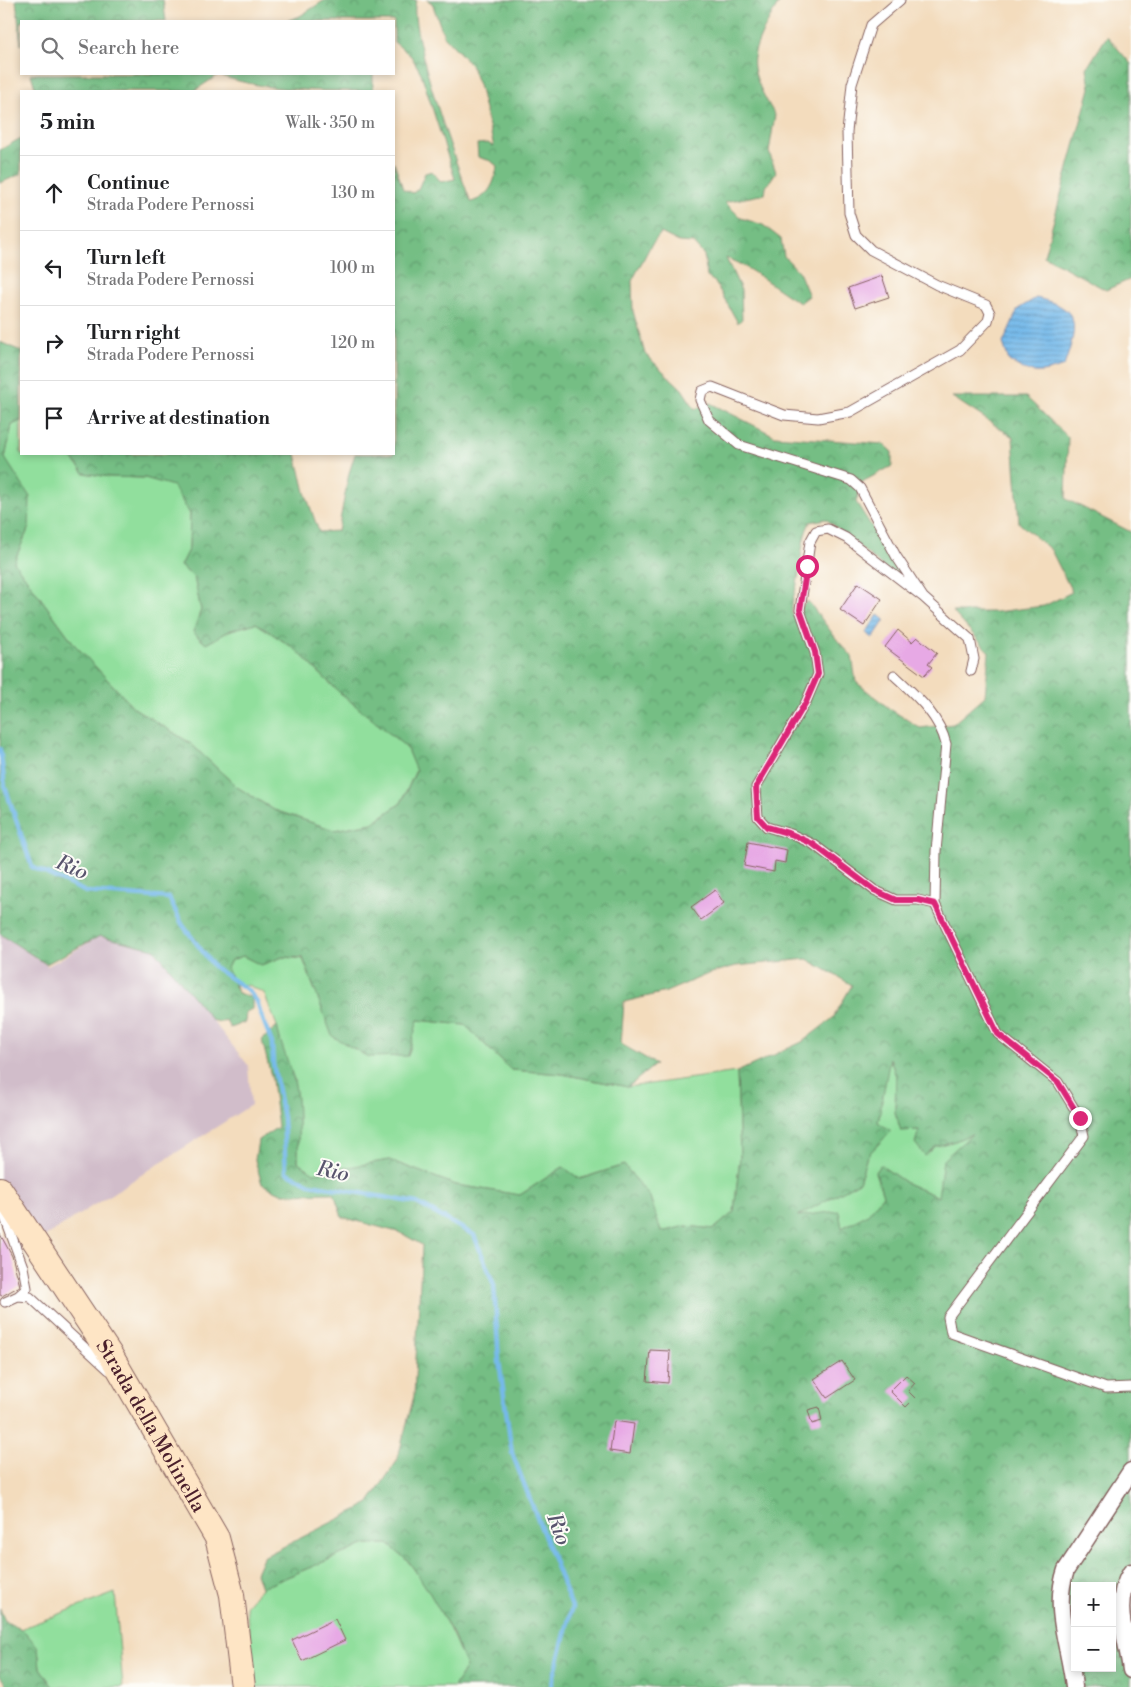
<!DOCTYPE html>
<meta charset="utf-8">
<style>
body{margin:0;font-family:"Libre Bodoni",serif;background:#f6f6f6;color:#202124}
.controls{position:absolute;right:15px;bottom:15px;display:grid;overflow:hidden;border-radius:0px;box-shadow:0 2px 8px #0003}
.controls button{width:45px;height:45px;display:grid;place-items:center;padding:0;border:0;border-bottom:1px solid #e0e0e0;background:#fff;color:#202124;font:25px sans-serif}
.stop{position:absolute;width:15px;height:15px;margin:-11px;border:4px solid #db2777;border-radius:50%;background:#fff}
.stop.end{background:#db2777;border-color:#fff;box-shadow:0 1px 5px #0008}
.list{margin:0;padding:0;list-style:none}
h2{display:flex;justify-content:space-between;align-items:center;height:65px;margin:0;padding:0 20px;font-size:21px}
h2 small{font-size:16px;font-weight:400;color:#757577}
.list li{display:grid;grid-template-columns:32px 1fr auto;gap:15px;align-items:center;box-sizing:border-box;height:75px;padding:0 20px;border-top:1px solid #e0e0e0}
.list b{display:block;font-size:19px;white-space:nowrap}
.list p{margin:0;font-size:16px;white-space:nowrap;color:#757577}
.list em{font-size:16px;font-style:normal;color:#757577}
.icon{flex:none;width:28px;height:28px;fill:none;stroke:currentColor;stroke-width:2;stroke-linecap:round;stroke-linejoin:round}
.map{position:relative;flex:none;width:1131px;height:1687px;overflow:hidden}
.search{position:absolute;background:#fff;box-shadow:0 2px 8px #0003;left:20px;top:20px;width:375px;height:55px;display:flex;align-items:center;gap:12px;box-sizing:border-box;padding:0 18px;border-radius:0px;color:#757577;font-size:19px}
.panel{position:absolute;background:#fff;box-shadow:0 2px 8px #0003;left:20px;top:90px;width:375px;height:365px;border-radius:0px}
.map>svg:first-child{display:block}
.industrial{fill:#d1bdca}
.grass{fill:#91df9d;stroke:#6e7f64}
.forest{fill:url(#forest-crowns);stroke:#5f6e58;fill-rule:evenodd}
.water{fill:url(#water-rules);stroke:#5f6c8a}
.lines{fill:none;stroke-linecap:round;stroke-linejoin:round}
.stream{stroke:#74b9ea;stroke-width:4.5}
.building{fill:#e7a9e5}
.service-casing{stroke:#85615e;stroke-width:11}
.minor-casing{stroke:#85615e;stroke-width:19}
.secondary-casing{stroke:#85615e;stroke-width:26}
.service{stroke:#fff;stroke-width:9}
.minor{stroke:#fff;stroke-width:16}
.secondary{stroke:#fee5c5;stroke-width:24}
.route{stroke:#db2777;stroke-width:6}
.labels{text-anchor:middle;stroke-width:4;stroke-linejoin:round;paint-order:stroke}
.street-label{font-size:20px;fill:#4a1f2b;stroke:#fdfcf7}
.water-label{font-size:21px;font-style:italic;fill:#59556e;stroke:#fdfcf7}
</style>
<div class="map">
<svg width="1131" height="1687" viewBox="0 0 1131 1687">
<defs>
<pattern id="forest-crowns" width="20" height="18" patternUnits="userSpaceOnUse" patternTransform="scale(1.25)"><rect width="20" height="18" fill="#74be84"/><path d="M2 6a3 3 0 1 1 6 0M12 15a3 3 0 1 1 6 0" fill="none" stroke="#619a6c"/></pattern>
<pattern id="water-rules" width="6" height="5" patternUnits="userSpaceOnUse" patternTransform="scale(1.25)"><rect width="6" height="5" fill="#74b9ea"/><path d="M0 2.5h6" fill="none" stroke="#6196be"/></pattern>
</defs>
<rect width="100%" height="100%" fill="#fdfcf7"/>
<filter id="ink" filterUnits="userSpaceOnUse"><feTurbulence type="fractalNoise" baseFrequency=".02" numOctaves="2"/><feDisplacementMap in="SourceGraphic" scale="10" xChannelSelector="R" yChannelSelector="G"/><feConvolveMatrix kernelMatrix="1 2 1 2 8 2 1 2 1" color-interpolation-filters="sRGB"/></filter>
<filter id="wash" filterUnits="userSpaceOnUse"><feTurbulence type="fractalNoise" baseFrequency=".0096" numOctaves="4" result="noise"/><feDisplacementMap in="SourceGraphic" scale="20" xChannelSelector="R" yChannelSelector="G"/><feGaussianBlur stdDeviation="1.12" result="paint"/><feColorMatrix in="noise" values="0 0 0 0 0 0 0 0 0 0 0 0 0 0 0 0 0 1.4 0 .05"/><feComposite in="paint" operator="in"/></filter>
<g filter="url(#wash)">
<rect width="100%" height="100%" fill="#f3dcbd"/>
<path class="industrial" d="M0,934l48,32 52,-30 55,13 93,116 3,40 -215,137 -36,-53z"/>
<path class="grass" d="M21,421v33h48l15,19 26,4 35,1 28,7 17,29 -1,34 -9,18 14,11 7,33 -8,22 13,12 25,-14 25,-7 39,26 44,43 67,55 10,23 -15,33 -29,20 -38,7 -60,-20 -37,-23 -47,-44 -56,-35 -59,-63 -61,-83 15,-35 -24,-69 7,-33z
M243,956l18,9 22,-8 20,2 12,32 103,29 47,5 46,45 51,4 66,13 109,-15 3,85 -6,55 -20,17 -28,-3 -25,6 -11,-35 -26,-32 -45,14 -16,-12 -43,28 -64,-10 -67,-25 -75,14 -16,-12v-29l-4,-54 -12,-28 -5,-25 -13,-33 -16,-8h-14l-7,-17 4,-8z
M889,1057l7,19 -1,36 6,18h18l6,26 11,-10 19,-5 19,-9 -36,65 -32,-14 -26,-18 -5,7 8,23 -15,20 -26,13 -46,-12 63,-34 8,-26 23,-25 -12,-8z
M366,1544h22c7,6 17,13 23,21 23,30 41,66 55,102l-12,20h-199l-9,-81 15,-18z
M115,1593l8,94h-70l-13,-19 -2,-21 -18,-18z"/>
<path class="forest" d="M16,0h147l3,21h-145v24z
M325,0h92c-14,18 43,175 54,202 18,-5 24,-19 26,-36l-6,-5 -13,-4 -1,-13 11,-1 6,4 -15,-62 -8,-20 -27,-29 -12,-33 -5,-3h358l-7,4c-8,14 -22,37 -24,53 -3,18 12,43 21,58l-6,37 7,20 -10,15 -1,7 -40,8 16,16 22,7 18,14 3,17 15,16 10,24 -9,7c-25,-14 -47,-35 -74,-45l15,32 1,29 -4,4 -23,-41 -8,-5 -3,-22 -11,-12 -14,-1 -18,-9 -10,12 -19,36 1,30 12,43 37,35 13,20 15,-6 65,33 108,8 9,8v14l-30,16 -6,20 49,77 -3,4 -76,-64 -16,3c-10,20 -8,40 -13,62 -3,13 -6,16 -5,31l16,-14 30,40 14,15 4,26 34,27 30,19 33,-4 32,-28 4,-44 -36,-40h42l49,-6 28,-14 -21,-42 -32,-27 -6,-86 -61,-40h74l42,40 -2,62 65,33v1155h-677l12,-20 -13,-33 -24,-42 -19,-29 -22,-19h-22l-105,44 -5,-15 7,-16 105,-53 29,-43 17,-65 8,-151 -21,-12 -59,-16 -8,-24 -51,1 -21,-10 -7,-24 3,-20 20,-13 -6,-47 -10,-40 15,-14c4,20 10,32 16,51 7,22 5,62 5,85l16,11 75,-13 67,25 64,10 43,-28 17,12 44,-14 26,32 11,35 25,-6 28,3 20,-17 6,-55 -3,-85 65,-30 31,-24 19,-33 -45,-26 -71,7 -28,8 -42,18 -42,10 -3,42 35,20 -28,23 -66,-13 -51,-4 -46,-45 -47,-5 -10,36 -40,1 -36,-21 -29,-78 -20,-1 -22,8 -18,-9 -12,4 -4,8 11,25 14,5v11l-6,3 -1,10 -15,6 -4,-8 -7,2 -7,-2 -58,-71 -54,-13 -54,28 -46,-30v-592l21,9v70l-9,4 -7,33 25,39 -1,30 -15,35 61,83 59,63 56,35 47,44 37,23 60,20 39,-7 28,-20 15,-32 -10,-24 -67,-55 -44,-43 -39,-26 -25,7 -25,14 -13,-12 8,-22 -7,-33 -14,-11 9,-18 1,-34 -17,-28 -28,-8 -35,-1 -26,-4 -15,-19h227l9,38 14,40 19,-1 11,-58 6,-19h39v-292l9,27 10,4 5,-4 7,-16 7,-2 9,11 14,-3 -34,-106 -10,-17 -17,-14v-21h-108l14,-5zM890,1058l6,18 -1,36 6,19 18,-1 -4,13 10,13 11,-10 19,-5 17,-7 -29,26 -5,37 -32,-14 -26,-18 -5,7 8,23 -15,19 -26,14 -3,-17 -41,5 61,-34 8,-26 24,-25 -13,-9zM1075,1586h37v82h-37z
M1107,36l24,28v215l-25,11 -62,-34 46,-168 -3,-20z
M31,74h342v17c-52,0 -105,1 -155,-16l-24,16h-158z
M21,138v36l-21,9v-33z
M0,1609l5,12 20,11 13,15 2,21 13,19h-45l-8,-11z"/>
<path class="water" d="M1036,298c48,10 41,30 28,68 -26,9 -32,9 -55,-5l-6,-18 15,-34z
M878,615l7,5 -12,18 -7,-5z"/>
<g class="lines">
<path class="stream" d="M0,749l5,38 27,80 54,25 83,6 13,26 32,43 35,24 9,13 2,8 12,31 1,20 10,55 3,54 24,12 107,19 57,32 20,50 5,76 13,92 60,154 -21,80"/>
</g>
<g id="blocks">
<path class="building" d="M882,276l7,21 -34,11 -7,-20z
M858,583l24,16 -18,27 -24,-16z
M898,630l14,12 5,-5 20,16 -9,11 4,3 -8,9 -39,-29z
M748,842l39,8 -2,13 -10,-2 -1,11 -30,-6z
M715,890l9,13 -23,17 -10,-13z
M0,1234l12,22 8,30 -18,10 -2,-1z
M650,1350l20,1 -2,32 -21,-2z
M842,1361l13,19 -28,18 -13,-19z
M906,1375l9,8 -7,8 7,7 -9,9 -16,-16z
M819,1407l3,14 -10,3 -4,-14z
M614,1421l20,3 -4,30 -20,-3z
M335,1619l10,21 -43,21 -10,-21z"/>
</g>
</g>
<g filter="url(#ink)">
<use href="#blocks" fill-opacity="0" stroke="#85615e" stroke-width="1"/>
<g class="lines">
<defs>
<path id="service" d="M900,0l-29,25 -19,59 -5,48 2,81 7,22 15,15 66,35 49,20 4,8 -2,8 -28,29 -110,62 -32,6 -34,-3 -72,-28 -10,4 -2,9 9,20 30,25 112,35 9,8 36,68 27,41 47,42 4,20 -3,12
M923,597l-77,-59 -18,-9 -12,2 -6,11 -10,68 15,43 3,21 -12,28 -50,85 2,30 9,10 24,7 22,10 61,46 22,10h22l17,4 63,130 60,48 22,36 4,18 -136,181 3,16 155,55 25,-1
M894,675c21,20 45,40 52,69l-10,107 -1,53
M1,1207l22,60 4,21 -9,8 -13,6
M18,1296l12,1 79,73"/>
<path id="minor" d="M1131,1572c-20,32 -4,65 0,98
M1074,1687c-4,-40 -22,-78 -8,-117l65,-99"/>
<g id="secondary">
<path id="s1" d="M0,1189l113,170 104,179 15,57 11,92"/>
</g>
</defs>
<use href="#service" class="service-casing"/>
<use href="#minor" class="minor-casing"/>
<use href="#secondary" class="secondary-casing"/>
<use href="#service" class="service"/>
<use href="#minor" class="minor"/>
<use href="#secondary" class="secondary"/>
</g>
</g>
<g class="lines" filter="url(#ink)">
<path class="route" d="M807,566l-7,44 15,42 3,22 -12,28 -50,85 2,30 9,10 24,7 22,10 61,46 22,10h22l17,4 63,130 60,48 22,36"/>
</g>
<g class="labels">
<g class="street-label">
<text dy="7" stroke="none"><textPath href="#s1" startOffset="281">Strada della Molinella</textPath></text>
</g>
<g class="water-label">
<text transform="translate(72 867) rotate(23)" y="7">Rio</text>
<text transform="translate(333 1171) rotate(12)" y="7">Rio</text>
<text transform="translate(559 1529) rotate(69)" y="7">Rio</text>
</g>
</g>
</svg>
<div class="controls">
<button>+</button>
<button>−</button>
</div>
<div class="stop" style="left:807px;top:566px"></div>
<div class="stop end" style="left:1080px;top:1118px"></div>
<div class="search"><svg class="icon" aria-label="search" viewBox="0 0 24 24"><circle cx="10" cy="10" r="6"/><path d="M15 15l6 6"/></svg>Search here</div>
<section class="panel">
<h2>5 min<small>Walk · 350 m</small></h2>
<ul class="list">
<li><svg class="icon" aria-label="ahead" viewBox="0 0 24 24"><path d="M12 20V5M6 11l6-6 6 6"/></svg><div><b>Continue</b><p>Strada Podere Pernossi</p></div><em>130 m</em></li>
<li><svg class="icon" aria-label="left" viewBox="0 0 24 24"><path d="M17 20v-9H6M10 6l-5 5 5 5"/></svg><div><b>Turn left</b><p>Strada Podere Pernossi</p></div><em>100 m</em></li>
<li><svg class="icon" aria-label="right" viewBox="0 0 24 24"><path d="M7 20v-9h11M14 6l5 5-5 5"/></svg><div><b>Turn right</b><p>Strada Podere Pernossi</p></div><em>120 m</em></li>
<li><svg class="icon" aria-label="arrive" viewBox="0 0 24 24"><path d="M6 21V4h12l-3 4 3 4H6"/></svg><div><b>Arrive at destination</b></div></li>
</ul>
</section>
</div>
